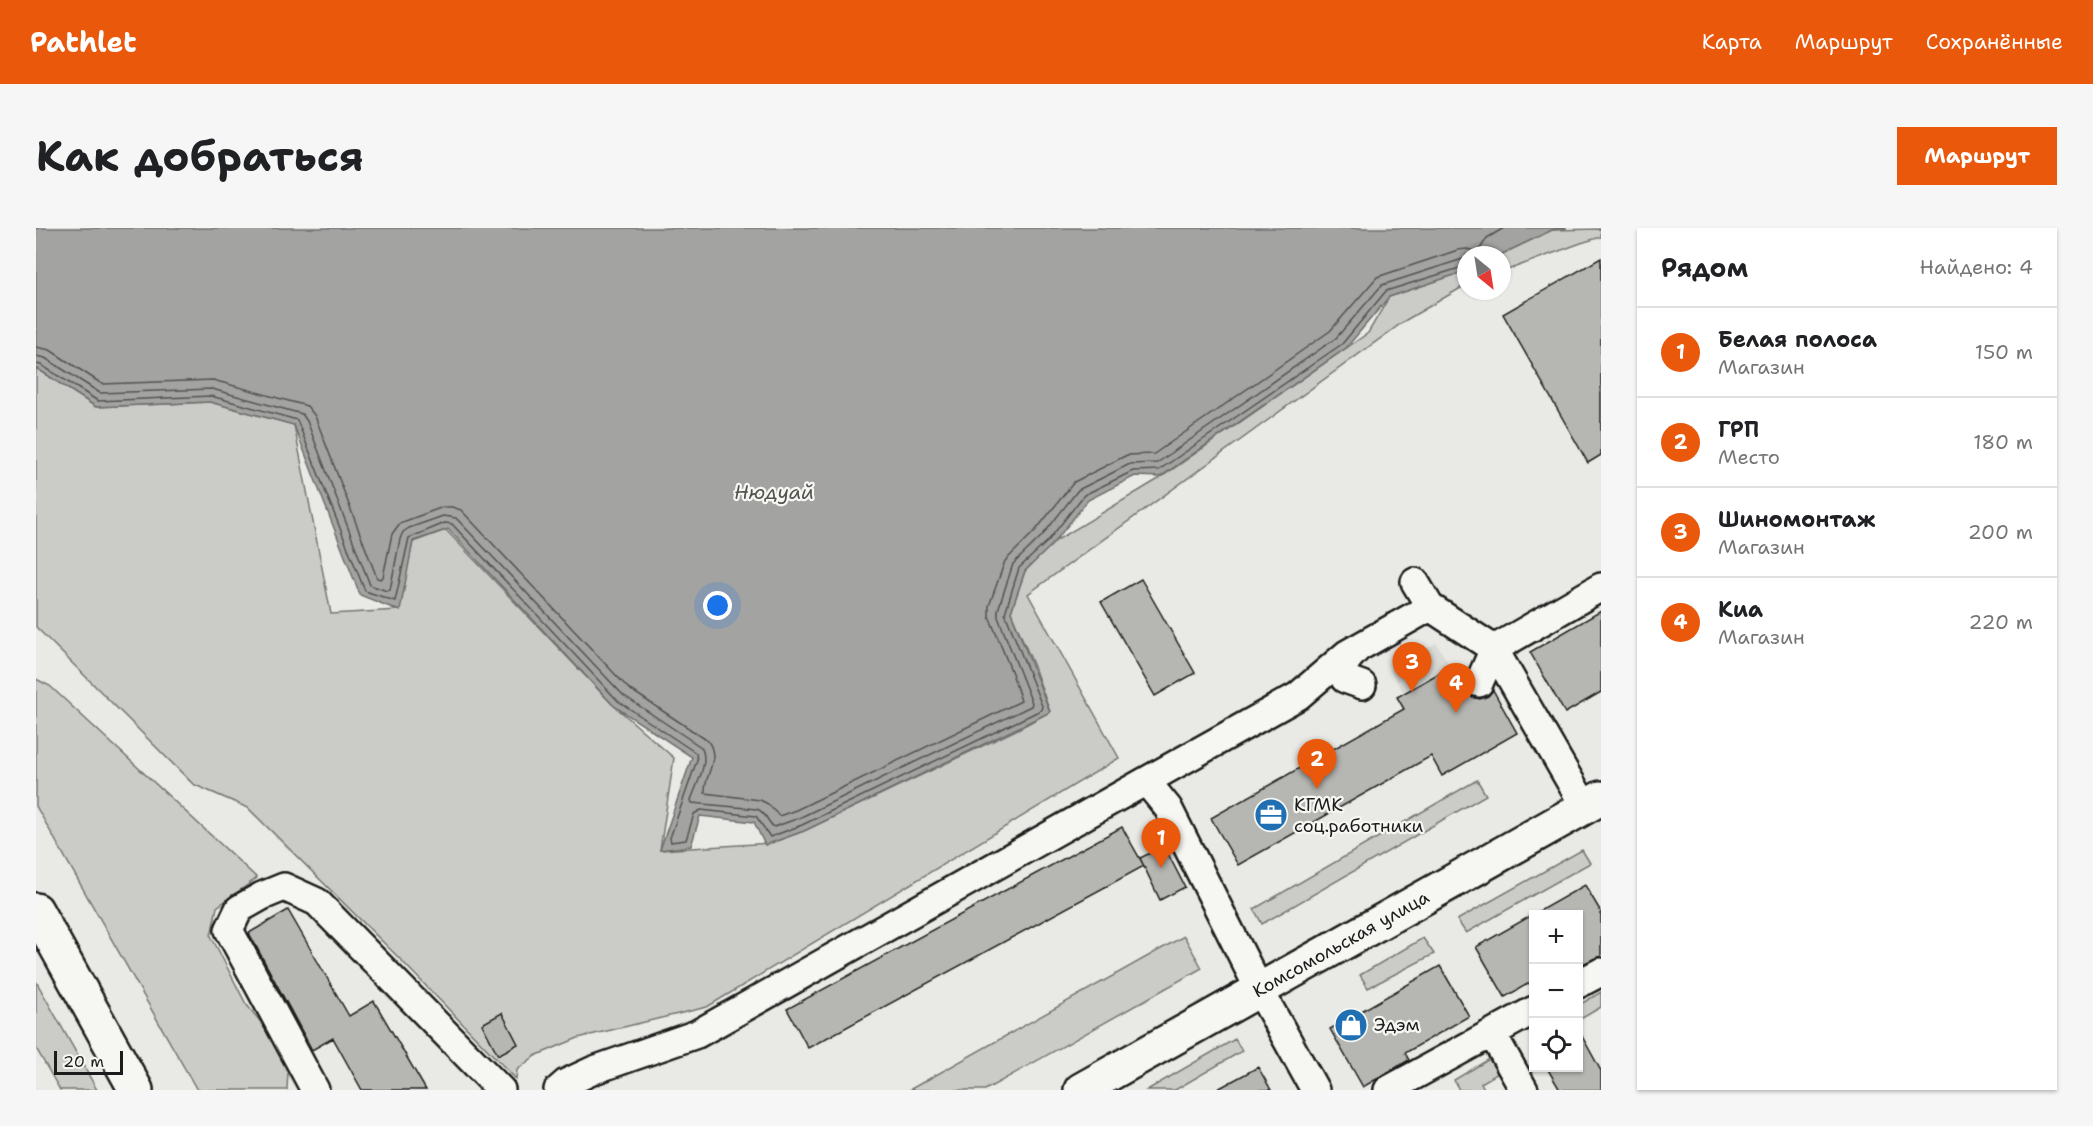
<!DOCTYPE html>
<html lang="ru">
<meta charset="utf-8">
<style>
body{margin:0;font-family:"Shantell Sans",sans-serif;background:#f6f6f6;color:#202124}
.controls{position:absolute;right:18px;bottom:18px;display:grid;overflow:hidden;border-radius:0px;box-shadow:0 2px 4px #0004}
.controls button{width:54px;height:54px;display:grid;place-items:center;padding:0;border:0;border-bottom:2px solid #e0e0e0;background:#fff;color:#202124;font:30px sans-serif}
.compass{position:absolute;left:1421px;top:18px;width:54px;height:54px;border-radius:50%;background:#fff;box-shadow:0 2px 4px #0004;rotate:150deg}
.scale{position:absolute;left:18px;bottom:15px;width:69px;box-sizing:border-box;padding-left:6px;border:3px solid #1c1c1c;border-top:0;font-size:16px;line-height:21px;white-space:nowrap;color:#1c1c1c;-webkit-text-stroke:4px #f6f6f2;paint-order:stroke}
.you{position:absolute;left:682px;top:378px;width:21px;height:21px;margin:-15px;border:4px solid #fff;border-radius:50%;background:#1a73e8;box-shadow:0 0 0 9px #1a73e833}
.badge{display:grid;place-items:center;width:39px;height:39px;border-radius:50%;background:#ea580c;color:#fff;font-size:20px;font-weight:700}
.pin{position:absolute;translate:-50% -50px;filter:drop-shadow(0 2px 3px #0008)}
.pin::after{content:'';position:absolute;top:32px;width:21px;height:18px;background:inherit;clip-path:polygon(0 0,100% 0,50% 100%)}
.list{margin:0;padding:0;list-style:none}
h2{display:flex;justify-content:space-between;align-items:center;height:78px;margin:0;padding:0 24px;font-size:26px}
h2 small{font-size:20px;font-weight:400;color:#757577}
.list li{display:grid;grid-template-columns:39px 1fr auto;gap:18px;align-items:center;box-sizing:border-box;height:90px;padding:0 24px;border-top:2px solid #e0e0e0}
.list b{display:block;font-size:22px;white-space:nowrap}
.list p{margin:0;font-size:20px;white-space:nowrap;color:#757577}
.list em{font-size:20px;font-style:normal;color:#757577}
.icon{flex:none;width:33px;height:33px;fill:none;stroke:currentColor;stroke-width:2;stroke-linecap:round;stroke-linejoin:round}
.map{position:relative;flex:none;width:1565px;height:862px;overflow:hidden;border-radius:0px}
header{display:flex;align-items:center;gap:36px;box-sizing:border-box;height:84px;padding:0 30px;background:#ea580c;color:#fff}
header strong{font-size:28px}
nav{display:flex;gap:33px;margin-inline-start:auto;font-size:21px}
.intro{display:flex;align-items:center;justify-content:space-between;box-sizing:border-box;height:144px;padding:0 36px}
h1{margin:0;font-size:42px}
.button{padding:15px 27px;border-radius:0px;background:#ea580c;color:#fff;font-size:21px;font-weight:700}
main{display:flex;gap:36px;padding:0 36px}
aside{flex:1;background:#fff;border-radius:0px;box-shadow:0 2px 4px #0004}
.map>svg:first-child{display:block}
.built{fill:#dadad6}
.green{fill:#cbcbc7;stroke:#747472;stroke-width:1.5}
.water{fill:#a3a3a1;stroke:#6d6d6c;stroke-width:1.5}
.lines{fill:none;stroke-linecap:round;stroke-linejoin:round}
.shore{stroke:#525251;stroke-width:1.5}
.building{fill:#b6b6b3;stroke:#1c1c1c;stroke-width:1.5}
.minor-casing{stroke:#1c1c1c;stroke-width:32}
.major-casing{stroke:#1c1c1c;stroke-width:38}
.minor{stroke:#f6f6f2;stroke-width:27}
.major{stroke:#f6f6f2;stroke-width:33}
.labels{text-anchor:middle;stroke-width:4.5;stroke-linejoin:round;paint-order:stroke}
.poi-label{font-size:18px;fill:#1c1c1c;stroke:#f6f6f2;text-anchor:start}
.street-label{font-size:18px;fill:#1c1c1c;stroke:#f6f6f2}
.water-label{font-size:20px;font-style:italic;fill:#525251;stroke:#f6f6f2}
</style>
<header>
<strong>Pathlet</strong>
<nav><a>Карта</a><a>Маршрут</a><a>Сохранённые</a></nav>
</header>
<div class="intro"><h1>Как добраться</h1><a class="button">Маршрут</a></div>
<main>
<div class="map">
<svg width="1565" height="862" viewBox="0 0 1565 862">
<rect width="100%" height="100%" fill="#e9e9e5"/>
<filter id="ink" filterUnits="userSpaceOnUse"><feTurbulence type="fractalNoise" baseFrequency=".0167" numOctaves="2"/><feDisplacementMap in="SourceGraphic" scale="12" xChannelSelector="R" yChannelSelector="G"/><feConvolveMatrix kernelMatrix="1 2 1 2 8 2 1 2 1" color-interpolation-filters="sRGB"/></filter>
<g filter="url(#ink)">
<path class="built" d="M1400,415l14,23 -47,26 -13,-22z"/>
<path class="green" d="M1565,1v8l-20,6 -79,29v-17h-2l52,-25z
M1430,43v14l-60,35 -378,274 91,164 -412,249 -129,31 -43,18 -18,14 -1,9 -118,-122 -150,-149 -55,-24 -157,-157v-259l60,39 114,-5 84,23 37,189 67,-4 15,-68 33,-12 165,173 63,55 -14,92 111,-7 33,-12 212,-101 34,-18 -17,-48 -22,-52 14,-41 27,-28 105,-63 211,-147 21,-36z
M0,451l14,7 207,192 -40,29 -6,29 35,68 18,22 24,44 -1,20h-90l-161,-284z
M1441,552l9,15 -224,129 -8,-15z
M1546,622l8,13 -124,70 -9,-13z
M1148,708l18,32 -217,122h-76z
M1387,710l11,16 -66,34 -8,-13z
M0,753l61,109h-37l-24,-42z
M1565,764v15l-22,13v-15z
M1199,811l7,12 -67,39h-28z
M1455,830l9,14 -19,11 4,7h-26l-5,-10z"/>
<path class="water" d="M0,0h1531l-15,2 -52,25h-34v16l-77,26 -43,51 -186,129 -25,-1 -47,24 -36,45 -27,26 -14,41 39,100 -246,119 -39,14 -11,-23 -54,-6 -9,30 -31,4 32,-93 -78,-51 -166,-177 -35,12 -13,70 -40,-16 -66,-170 -84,-23 -114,5 -60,-39z"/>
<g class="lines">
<path class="shore" d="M0,119l14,3 52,34 111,-4 94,26 8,10 62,162 4,1 2,-2 9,-43 8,-11 43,-16h9l9,3 167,178 80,53c13,19 -4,33 -3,52l55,7 8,4 11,12 17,-6 225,-109 -9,-28 -23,-57v-10l16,-45 31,-31 38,-48 53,-27 27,-1 176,-123 47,-54 81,-27 9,-1 11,3 9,-14 17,-10
M0,128l9,2 55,35 112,-4 90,25 5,7 63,164 17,6 3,-1 10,-51 3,-7 6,-4 34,-12 13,2 167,177 78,52c9,15 -5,38 -10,53l1,3 65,6c10,4 10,13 17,18l25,-9 232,-112 1,-3 -34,-86v-7l15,-46 29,-28 36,-46 52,-26 27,-1 179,-125 46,-53 84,-27
M0,136l5,1 57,36 113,-5 86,24 68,171 30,10 14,-63 36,-15 7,1 166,177 78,52 1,7 -27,78 1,4 15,-2 8,-26 7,-4 55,6 14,21 32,-12 239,-115 1,-4 -37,-93 14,-45 29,-27 36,-46 49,-24 26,-1 183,-126 44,-53 80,-25"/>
</g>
<path class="building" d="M1565,30v197l-13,8 -85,-149z
M1105,351l54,94 -40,23 -54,-94z
M1565,383v81l-36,21 -35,-61z
M1412,440l14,25 4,-2 6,6 8,2 8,-3 5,-6 24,43 -75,43 -11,-20 -193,109 -27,-47 193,-109 -7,-12z
M1086,599l22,39 -336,182 -21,-39z
M1128,618l21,41 -25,13 -20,-42z
M1549,657l16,27v44l-23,10v-51h-45v66l-28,16 -29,-50z
M252,682l61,106 25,-15 52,89h-64l-29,-52 -21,12 -63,-117z
M1404,738l29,50 -64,37 4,7 -46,27 -33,-58z
M466,785l16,31 -20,11 -16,-31z
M1542,801l23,42v19h-41l-13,-22h31z
M1222,839l13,23h-55z"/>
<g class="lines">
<defs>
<path id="minor" d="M1379,354l15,25 64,42 91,158
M1321,421c-10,10 -16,16 -12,30l17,6
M1443,455l15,-34 107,-62
M1110,553l152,-85 49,-42 83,-47
M1542,756l23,-12
M1456,805l32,57
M279,862l-86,-160 10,-21 23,-13 22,-9 33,15 184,188
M522,862l8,-7 28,-13 103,-36 449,-253 22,27 91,181 56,101
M1352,862l146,-80"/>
<g id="major">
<path d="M0,682l100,180"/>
<path id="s1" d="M1045,862l520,-292"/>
</g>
</defs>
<use href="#minor" class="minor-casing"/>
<use href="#major" class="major-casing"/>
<use href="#minor" class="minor"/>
<use href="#major" class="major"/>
</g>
</g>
<defs>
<symbol id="office-disc" viewBox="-11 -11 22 22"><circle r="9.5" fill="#1f6fb2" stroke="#f6f6f2"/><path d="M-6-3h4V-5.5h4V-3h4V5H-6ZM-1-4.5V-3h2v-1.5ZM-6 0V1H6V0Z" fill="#fff"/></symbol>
<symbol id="shop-disc" viewBox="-11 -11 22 22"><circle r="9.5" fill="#1f6fb2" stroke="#f6f6f2"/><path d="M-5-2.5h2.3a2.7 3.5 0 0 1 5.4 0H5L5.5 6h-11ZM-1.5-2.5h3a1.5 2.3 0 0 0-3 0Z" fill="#fff"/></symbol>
</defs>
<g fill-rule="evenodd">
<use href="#office-disc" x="1216" y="568" width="38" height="38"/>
<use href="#shop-disc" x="1296" y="778" width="38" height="38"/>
</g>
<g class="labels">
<g class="poi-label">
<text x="1258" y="583">КГМК<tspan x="1258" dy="21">соц.работники</tspan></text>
<text x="1338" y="803">Эдэм</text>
</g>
<g class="street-label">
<text dy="6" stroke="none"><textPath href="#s1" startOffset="298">Комсомольская улица</textPath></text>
</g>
<g class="water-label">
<text x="738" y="271">Нюдуай</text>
</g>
</g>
</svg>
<div class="controls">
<button>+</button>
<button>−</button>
<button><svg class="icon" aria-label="locate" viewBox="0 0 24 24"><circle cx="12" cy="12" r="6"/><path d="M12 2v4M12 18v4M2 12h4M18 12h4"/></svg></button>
</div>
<svg class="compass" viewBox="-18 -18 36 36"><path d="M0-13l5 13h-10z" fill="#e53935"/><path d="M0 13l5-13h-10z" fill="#757577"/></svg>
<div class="scale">20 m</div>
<div class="you"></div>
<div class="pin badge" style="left:1125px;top:640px">1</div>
<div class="pin badge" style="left:1281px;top:561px">2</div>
<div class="pin badge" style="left:1376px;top:464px">3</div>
<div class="pin badge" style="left:1420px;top:485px">4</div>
</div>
<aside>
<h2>Рядом<small>Найдено: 4</small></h2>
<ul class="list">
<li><span class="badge">1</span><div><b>Белая полоса</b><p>Магазин</p></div><em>150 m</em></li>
<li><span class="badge">2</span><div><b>ГРП</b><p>Место</p></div><em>180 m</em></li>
<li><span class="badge">3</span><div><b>Шиномонтаж</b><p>Магазин</p></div><em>200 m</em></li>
<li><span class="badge">4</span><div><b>Киа</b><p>Магазин</p></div><em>220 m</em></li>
</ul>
</aside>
</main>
